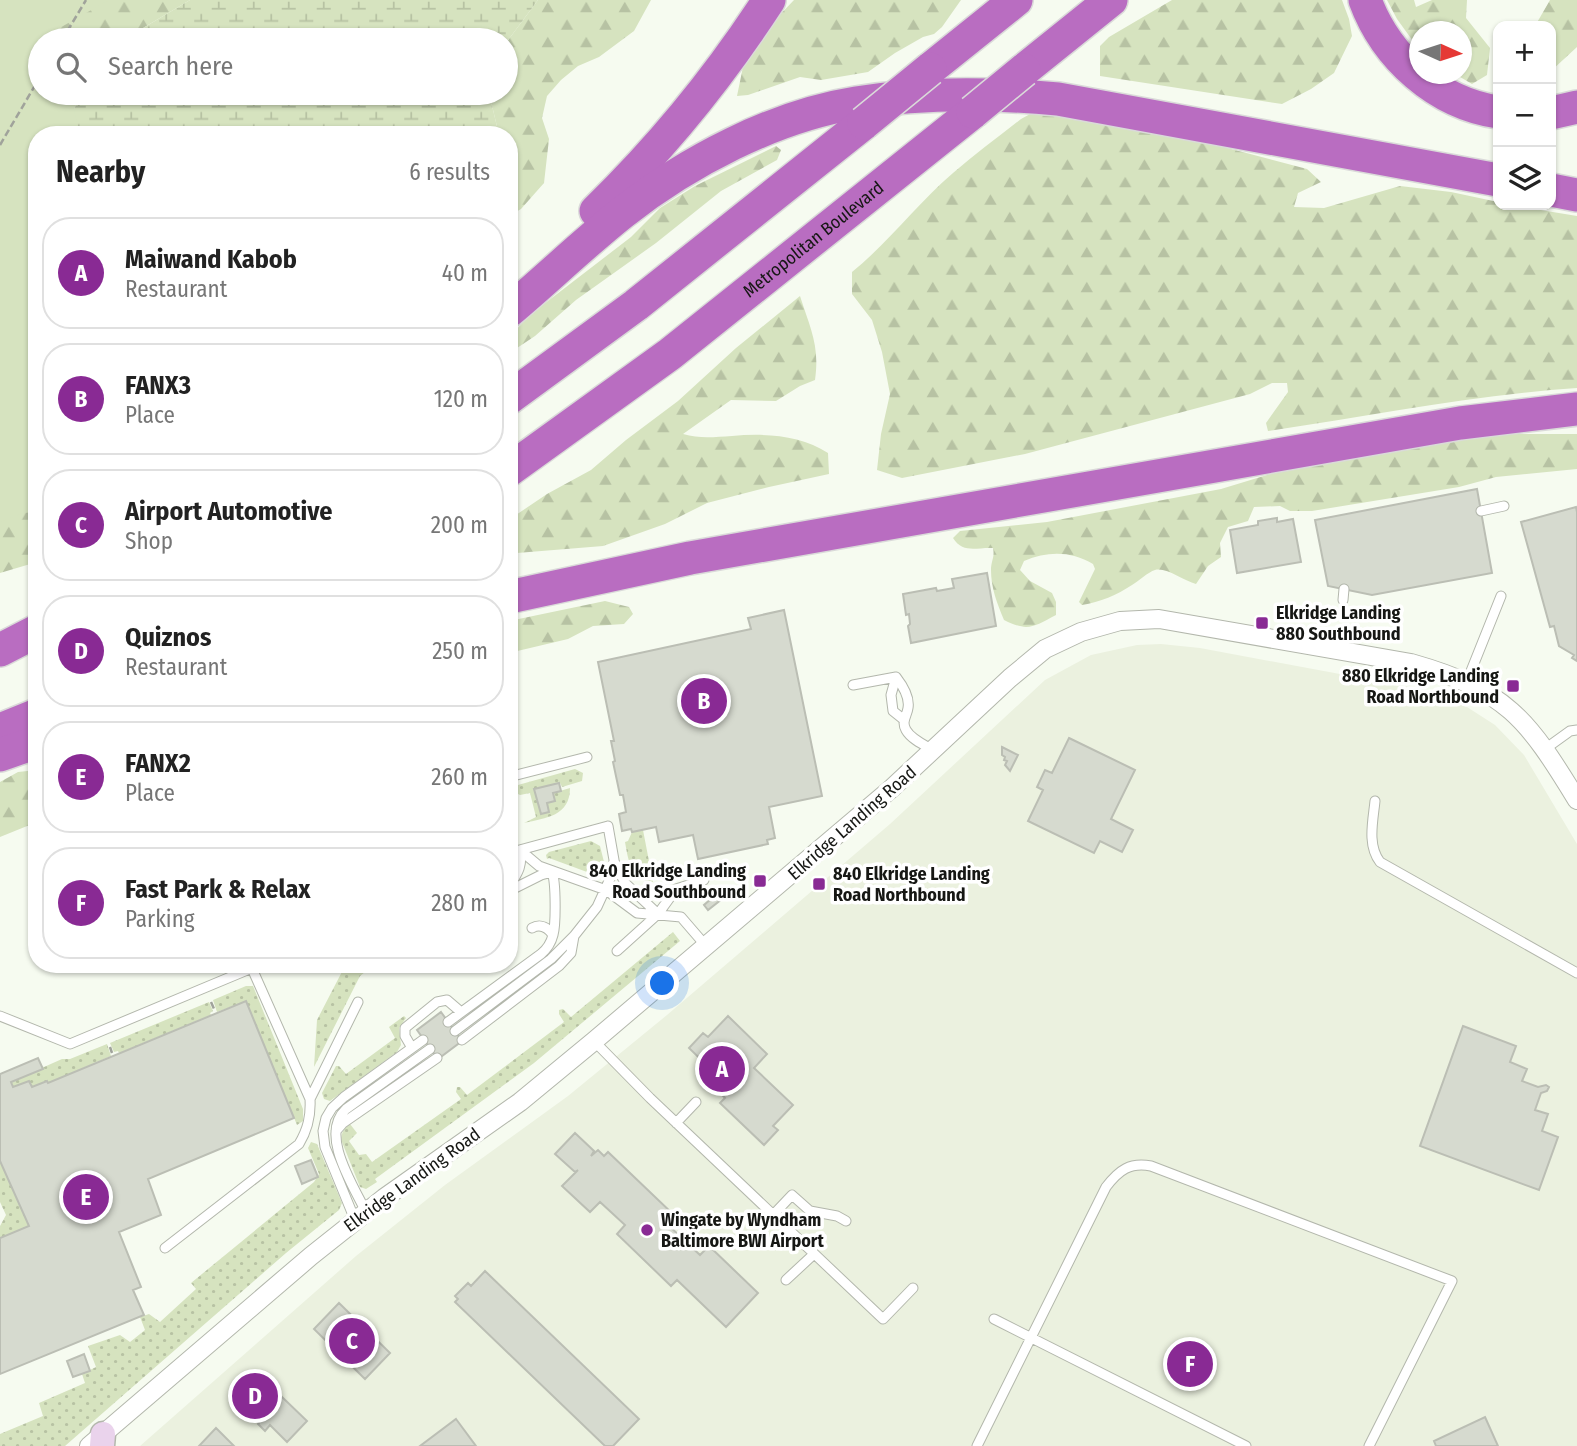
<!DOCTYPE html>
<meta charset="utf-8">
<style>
body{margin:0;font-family:"Fira Sans Condensed",sans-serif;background:#f6f6f6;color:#222}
.controls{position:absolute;right:21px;top:21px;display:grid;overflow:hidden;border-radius:14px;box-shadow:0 2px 5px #0004}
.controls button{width:63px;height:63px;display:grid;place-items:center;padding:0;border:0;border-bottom:2px solid #e0e0e0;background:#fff;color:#222;font:35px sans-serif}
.compass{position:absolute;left:1409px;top:21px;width:63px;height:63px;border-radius:50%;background:#fff;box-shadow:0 2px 5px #0004;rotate:93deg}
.you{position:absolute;left:663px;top:984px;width:24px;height:24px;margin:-18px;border:5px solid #fff;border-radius:50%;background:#1a73e8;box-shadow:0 0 0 10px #1a73e833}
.badge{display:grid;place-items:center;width:46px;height:46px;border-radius:50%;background:#892a94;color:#fff;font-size:23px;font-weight:700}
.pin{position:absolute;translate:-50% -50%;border:4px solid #fff;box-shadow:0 2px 7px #0006}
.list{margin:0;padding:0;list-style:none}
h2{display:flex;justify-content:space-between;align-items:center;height:91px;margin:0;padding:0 28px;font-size:30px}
h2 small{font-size:23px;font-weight:400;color:#767676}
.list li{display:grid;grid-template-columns:46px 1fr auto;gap:21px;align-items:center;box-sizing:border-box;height:112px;margin:0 14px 14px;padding:0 14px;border:2px solid #e0e0e0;border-radius:28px}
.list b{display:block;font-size:26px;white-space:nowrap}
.list p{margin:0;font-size:23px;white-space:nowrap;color:#767676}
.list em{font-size:23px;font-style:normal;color:#767676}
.icon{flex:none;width:38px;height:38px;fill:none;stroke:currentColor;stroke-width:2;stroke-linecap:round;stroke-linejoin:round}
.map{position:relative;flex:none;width:1577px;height:1446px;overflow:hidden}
.search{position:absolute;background:#fff;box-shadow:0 2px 5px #0004;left:28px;top:28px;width:490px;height:77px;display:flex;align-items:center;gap:18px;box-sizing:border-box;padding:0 24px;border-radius:38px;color:#767676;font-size:26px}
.panel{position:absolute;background:#fff;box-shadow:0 2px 5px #0004;left:28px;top:126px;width:490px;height:847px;border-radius:28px}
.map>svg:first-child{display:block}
.built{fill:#ebf1df}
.grass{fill:url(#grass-dots)}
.forest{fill:url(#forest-firs)}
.wetland{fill:url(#wetland-marsh)}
.park{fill:#d6e3bf}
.building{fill:#d6dacf;stroke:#bbbeb4;stroke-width:2}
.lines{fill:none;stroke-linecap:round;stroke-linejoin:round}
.lane-casing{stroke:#b3b7ac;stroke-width:11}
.street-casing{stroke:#b3b7ac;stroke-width:20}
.secondary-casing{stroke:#b3b7ac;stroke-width:27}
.highway-casing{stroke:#dadad9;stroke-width:36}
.path{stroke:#a0a39b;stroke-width:2.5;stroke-dasharray:7 3.5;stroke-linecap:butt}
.lane{stroke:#fff;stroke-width:9}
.street{stroke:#fff;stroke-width:18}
.secondary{stroke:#ead3ec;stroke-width:24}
.highway{stroke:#b96dc1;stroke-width:33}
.highway-bridge-casing{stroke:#dadad9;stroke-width:36;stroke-linecap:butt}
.highway-bridge{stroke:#b96dc1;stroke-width:33}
.poi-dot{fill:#892a94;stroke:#fff;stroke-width:2.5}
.labels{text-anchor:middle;stroke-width:7;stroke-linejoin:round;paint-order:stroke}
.street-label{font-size:18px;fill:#161714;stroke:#fff}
.poi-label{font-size:18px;font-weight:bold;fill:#161714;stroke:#fff;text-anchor:start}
</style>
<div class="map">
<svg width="1577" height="1446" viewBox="0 0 1577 1446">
<defs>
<pattern id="grass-dots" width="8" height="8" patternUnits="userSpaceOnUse" patternTransform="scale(1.75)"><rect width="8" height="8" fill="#d6e3bf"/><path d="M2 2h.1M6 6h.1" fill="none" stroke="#b7c2a3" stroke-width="1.8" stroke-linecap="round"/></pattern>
<pattern id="forest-firs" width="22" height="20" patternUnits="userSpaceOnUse" patternTransform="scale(1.75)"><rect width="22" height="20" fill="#d6e3bf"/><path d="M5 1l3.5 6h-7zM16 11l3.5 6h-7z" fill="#b7c2a3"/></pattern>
<pattern id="wetland-marsh" width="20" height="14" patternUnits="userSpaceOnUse" patternTransform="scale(1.75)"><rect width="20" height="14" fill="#d6e3bf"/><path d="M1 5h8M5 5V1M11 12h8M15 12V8" fill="none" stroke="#b7c2a3"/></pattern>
</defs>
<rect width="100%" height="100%" fill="#f6fbf0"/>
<path class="built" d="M1161,644l39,4 199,37 30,6 38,16 28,18 29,30 53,89v602h-1437l216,-190 89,-71 123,-89 99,-81 223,-191 155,-144 46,-25 46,-10z"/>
<path class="grass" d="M575,769l8,4 -1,8 -20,6 -2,-4 -25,6 6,25 8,-2 -2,-9 8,-2 -2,-8 17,-5c0,28 -24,30 -46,35l12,-6 -6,-24 -10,2 -4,-2 2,-8z
M643,830l10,52c-22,0 -25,-23 -28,-40l3,-1 4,-9z
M591,841l9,5 4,16 -5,12 -2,-2h-10l-38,-14 -2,1 -1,-4 3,-3z
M673,932l7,9 -146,122 -159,116 2,3 -11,7 -6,-2 -18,-45c-2,-8 2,-14 8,-18l7,9 -8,8 10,14 7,-1 6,8 89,-63 -5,-7 1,-5h3l7,8 97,-73 -5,-8v-4l4,-1 8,8z
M346,964h29l-15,12 -46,91 3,-47z
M246,986h7l50,123v12l-6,4 -51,-124 -29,11 -4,-12z
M209,1002l4,9 -3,2 1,2 -92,38 -1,-2 -4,1 -4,-9z
M404,1016l2,2 -7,10 2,17 -4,7 -67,49 -6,-2 -2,-6 14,-27h3l7,8 49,-36 -6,-11z
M107,1044l4,12 -63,27 -2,-2 -14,6h-19l-2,-5 31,-13 -1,-3 3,1 18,-8h8z
M311,1142l6,2 25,59 -3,7 -53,43 -221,193h-65v-12l43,-18 -4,-13 46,-20 -3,-9 14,-7 -8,-21 32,-11 10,7 15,-12 -5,-13 9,-3 11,8 36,-33 -5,-6 123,-101 5,-8 -11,-26z
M0,1161l29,65 -29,12v-12l6,-11 -6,-13z"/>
<path class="forest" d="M0,0h190l-67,40h-83v53h43l-24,42h-22v427l-37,11z
M538,0h113l-17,31 -35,26 -21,9 -17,14 -14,16 -5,22 7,21 -5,44 -23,26 -12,7v-81h-10l-10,-42h17v-50z
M794,0h167l-19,27 -8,7 -11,3 -28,16 -27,19 -47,8 -21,-3 -52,18 -11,1 7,-34 27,-38z
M1172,0h170l7,19 3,17 -18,37 -23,16 -29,15 -182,-28v-30l9,-9z
M1387,0h27l2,7 16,-7h35l-1,18 24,30 -3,27 -15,9 -17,-10h7v-42h-42l-1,17 -1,-1 -21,-29z
M1550,0h27v47l-26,24v-45h-16z
M1048,112l115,19 144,38 14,13 -23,11 -4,14 30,1 76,-22 51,6 47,10v3h13l66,11v172c-104,7 -206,28 -309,43l-2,-8 22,-31 -1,-9h-15l-22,11 -225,60 -123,24 -25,-8 4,-36 9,-40 -8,-42 -10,-32 -20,-26v-22c37,-30 65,-68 101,-99 21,-18 45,-36 68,-54l11,-6z
M776,146l5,4 -4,10 -56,31 -65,52 -80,57 -41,36 -21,14 -5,-1v-10l3,-5 19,-20 100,-77 29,-29 35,-22z
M800,296c10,32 20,49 15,84l-15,6 -24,15 -45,-1 -48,34c17,5 31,3 49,2 33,-3 69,-1 96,17l1,21 -60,13 -62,16 -42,21 -62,22 -86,7 -8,-13v-13l4,-10 34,-23 44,-24 35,-30 52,-39 58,-53z
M1502,434h75v35l-81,8 -37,10 -147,24h-22l-10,-5 -26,1 -6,14 -20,6 -8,16 1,14 -13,9 -12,18c-12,-3 -30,-17 -41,-14 -7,2 -16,11 -23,15 -15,10 -32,17 -50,20l-3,-3 16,-33 -2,-5c-22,-13 -45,-13 -69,-3l-4,9 10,11 22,12 4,9v13c-23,12 -28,17 -52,5 -7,-17 -13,-32 -13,-50 0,-9 4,-13 2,-22 -16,-1 -30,6 -40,-10l7,-7 87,-9 174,-33 53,-16 180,-33z
M605,601l24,6 4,7 -9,10 -31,2 -25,13 -59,14v-32z
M37,770v52l-37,15v-55l18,-10z"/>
<path class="wetland" d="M190,0h348l-32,43v-3h-383z
M83,93h406l10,42h-440z"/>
<path class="park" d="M0,0h109l-53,30 2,10h-18v53h30l10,42h-43v377l-14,1 -23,9z"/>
<path class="building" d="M1477,489l15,84 -120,22 -44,-9 -13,-66z
M1576,507l1,5v149l-5,-3 2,-3 -15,-9 -5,-20 -4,1 -29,-105z
M1277,518v4l16,-3 8,43 -64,11 -7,-43 28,-5v-4z
M987,573l9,53 -85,17 -3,-17 2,-2 -1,-10 -3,1 -3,-21 33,-6 1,3 17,-3 -2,-9z
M784,610l38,186 -53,11 6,31 -8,2 1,4 -70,15 -5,-24 -34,7 -3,-15 -24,5 -1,-3 -9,2 -3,-17 7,-2 -3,-17h-3l-7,-33 2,-1 -4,-20h3l-16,-79 153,-33 -3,-11z
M1069,738l66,32 -24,49 22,11 -11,22 -22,-11 -6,12 -66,-32 15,-31 -6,-3 8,-17 7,3z
M1002,747l16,8 -8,16 -5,-6 2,-4 -3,-1 1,-3 -3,-2z
M559,783l2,8 -8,2 2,8 -8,2 2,9 -8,2 -7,-25z
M718,893l4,6 -14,11 -4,-5z
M246,1001l48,117 -146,61 13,36 -42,17 22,55 -8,3 11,25 -144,59v-136l29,-12 -29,-65v-87l38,-16 5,11 -32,13 2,5 16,-6 3,6 15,-6 1,2z
M441,1012l21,29 -24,18 -21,-29z
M728,1016l39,38 -13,14 39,37 -20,21 5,4 -14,15 -44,-42 5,-5 -7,-8 7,-7 -36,-35 14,-15 5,4z
M1463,1026l53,20 -6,16 17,7 -5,12 16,6 8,-2 3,2 -2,4 -6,2 -6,17 13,4 -6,17 16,6 -19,53 -119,-44z
M575,1133l19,18 -3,5 7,-6 6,6 4,-4 67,64 -8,8 33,31 9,-9 49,47 -32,34 -49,-47 -6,6 -54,-52 8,-9 -25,-23 -10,10 -28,-26 16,-16 -3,2 -20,-18z
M311,1160l7,17 -16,7 -7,-18z
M485,1271l154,148 -26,27h-8l-150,-144 3,-3 -3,-3 13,-13 3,3z
M339,1303l51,50 -25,26 -51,-50z
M84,1354l6,17 -17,6 -6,-16z
M255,1371l52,50 -20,21 -17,-17 -5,6 -7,-7 5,-5 -28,-27z
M1485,1417l13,29h-62l-2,-5z
M456,1419l20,27h-56z
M216,1428l18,18h-35z"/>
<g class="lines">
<defs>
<path id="lane" d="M1481,511l23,-5
M1343,600l1,-11
M896,677c7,9 14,20 12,31 -1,8 -7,13 -2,22 5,9 18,15 27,20
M896,677l-5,18 2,16 10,8
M1467,681l34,-85
M853,685l43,-8
M1545,749l25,-18 7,-1
M509,777l78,-20
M1375,801c-2,20 -8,44 5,61l197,111
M520,850l19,16 67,24 31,23 44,4 25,29
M615,863l10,20 33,31
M509,887c7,-12 14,-20 11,-35
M532,928c9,-5 16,0 21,7
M617,951l41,-37 18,-25 28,-9
M0,1016l70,28 182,-76
M448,1022l93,-68c6,-5 10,-11 12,-19 3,-11 3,-53 -1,-63l-11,3 -32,16
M455,1031l96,-72 23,-23 23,-29 16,-35 1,-12 -6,-34 -99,27
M462,1040l97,-74 12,-13 3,-17
M594,1041l56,57 233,221 30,-31
M412,1048l-7,-12v-8l32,-26 10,-2 14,12
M310,1099l48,-97
M676,1123l20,-21
M336,1131l7,-8 94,-65
M366,1212c-13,-27 -47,-78 -20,-103l84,-60
M773,1215l19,-20 18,16 27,5 9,5
M355,1220l-30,-73 -2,-16 3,-13 6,-10 12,-11 79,-57
M165,1248l134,-104c9,-15 12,-28 11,-45l-60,-135
M786,1280l28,-26
M994,1319l252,127
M977,1446l129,-259c13,-17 24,-25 45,-21l301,115 -83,165"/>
<path id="street" d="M89,1446l222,-190 73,-58 136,-96 74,-61 298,-253 118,-110 35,-29 36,-17 39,-11 39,-2 252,44c95,27 116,55 166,137"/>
<path id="secondary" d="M102,1446l1,-12"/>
<g id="highway">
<path d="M1365,0c21,57 72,103 133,112"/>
<path d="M930,69l86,-69"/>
<path d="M1024,70l87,-70"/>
<path d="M1551,113l26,-6"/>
<path d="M1551,190l26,5"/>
<path d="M596,211c66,-64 123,-134 173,-211"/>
<path d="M509,311c38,-32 74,-67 113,-98 65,-51 152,-97 234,-110 67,-11 135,-10 202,-4l440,81"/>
<path d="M509,398l127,-93 228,-182"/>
<path id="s1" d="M509,470l161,-116 303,-242"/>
<path d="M509,597l181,-39 770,-135 117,-14"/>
<path d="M0,650l37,-19"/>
<path d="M0,730l37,-15"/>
<path d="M0,755l37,-13"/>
</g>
</defs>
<use href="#lane" class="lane-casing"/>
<use href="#street" class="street-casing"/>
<use href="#secondary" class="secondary-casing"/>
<use href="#highway" class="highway-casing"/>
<path class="path" d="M62,40l24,-40
M0,145l40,-68
M211,1002l4,9
M110,1047l2,6"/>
<use href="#lane" class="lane"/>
<use href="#street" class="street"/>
<use href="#secondary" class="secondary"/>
<use href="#highway" class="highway"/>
<defs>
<path id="highway-bridge" d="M973,112l51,-42
M864,123l66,-54"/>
</defs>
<use href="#highway-bridge" class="highway-bridge-casing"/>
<use href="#highway-bridge" class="highway-bridge"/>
</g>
<g class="poi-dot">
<rect x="1255" y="616" width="14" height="14" rx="3.5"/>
<rect x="1506" y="679" width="14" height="14" rx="3.5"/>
<rect x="753" y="874" width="14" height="14" rx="3.5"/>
<rect x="812" y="877" width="14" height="14" rx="3.5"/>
<circle cx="647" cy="1230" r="7"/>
</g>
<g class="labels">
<g class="street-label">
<text dy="6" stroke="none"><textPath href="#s1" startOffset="382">Metropolitan Boulevard</textPath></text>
<text transform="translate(852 823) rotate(-41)" y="6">Elkridge Landing Road</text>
<text transform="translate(412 1180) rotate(-36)" y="6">Elkridge Landing Road</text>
</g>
<g class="poi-label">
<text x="1276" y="619">Elkridge Landing<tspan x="1276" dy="21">880 Southbound</tspan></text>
<text x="1499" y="682" text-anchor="end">880 Elkridge Landing<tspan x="1499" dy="21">Road Northbound</tspan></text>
<text x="746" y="877" text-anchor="end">840 Elkridge Landing<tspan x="746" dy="21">Road Southbound</tspan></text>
<text x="833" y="880">840 Elkridge Landing<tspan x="833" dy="21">Road Northbound</tspan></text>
<text x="661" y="1226">Wingate by Wyndham<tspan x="661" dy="21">Baltimore BWI Airport</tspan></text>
</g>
</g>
</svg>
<div class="controls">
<button>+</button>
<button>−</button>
<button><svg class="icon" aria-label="layers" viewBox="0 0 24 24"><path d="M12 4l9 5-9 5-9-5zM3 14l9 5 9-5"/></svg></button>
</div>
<svg class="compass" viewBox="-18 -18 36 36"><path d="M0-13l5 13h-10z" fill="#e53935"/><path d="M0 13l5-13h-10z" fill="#767676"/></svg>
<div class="you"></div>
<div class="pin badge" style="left:722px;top:1069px">A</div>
<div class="pin badge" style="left:704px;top:701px">B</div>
<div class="pin badge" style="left:352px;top:1341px">C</div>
<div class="pin badge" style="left:255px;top:1396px">D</div>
<div class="pin badge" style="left:86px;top:1197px">E</div>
<div class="pin badge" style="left:1190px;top:1364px">F</div>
<div class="search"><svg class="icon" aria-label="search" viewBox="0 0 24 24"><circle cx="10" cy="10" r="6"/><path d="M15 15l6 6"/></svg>Search here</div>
<section class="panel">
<h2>Nearby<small>6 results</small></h2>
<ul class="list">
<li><span class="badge">A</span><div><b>Maiwand Kabob</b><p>Restaurant</p></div><em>40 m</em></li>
<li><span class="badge">B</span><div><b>FANX3</b><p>Place</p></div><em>120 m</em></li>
<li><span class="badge">C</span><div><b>Airport Automotive</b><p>Shop</p></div><em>200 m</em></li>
<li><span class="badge">D</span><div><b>Quiznos</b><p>Restaurant</p></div><em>250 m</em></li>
<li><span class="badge">E</span><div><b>FANX2</b><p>Place</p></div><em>260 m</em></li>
<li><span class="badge">F</span><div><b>Fast Park &amp; Relax</b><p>Parking</p></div><em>280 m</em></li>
</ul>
</section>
</div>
